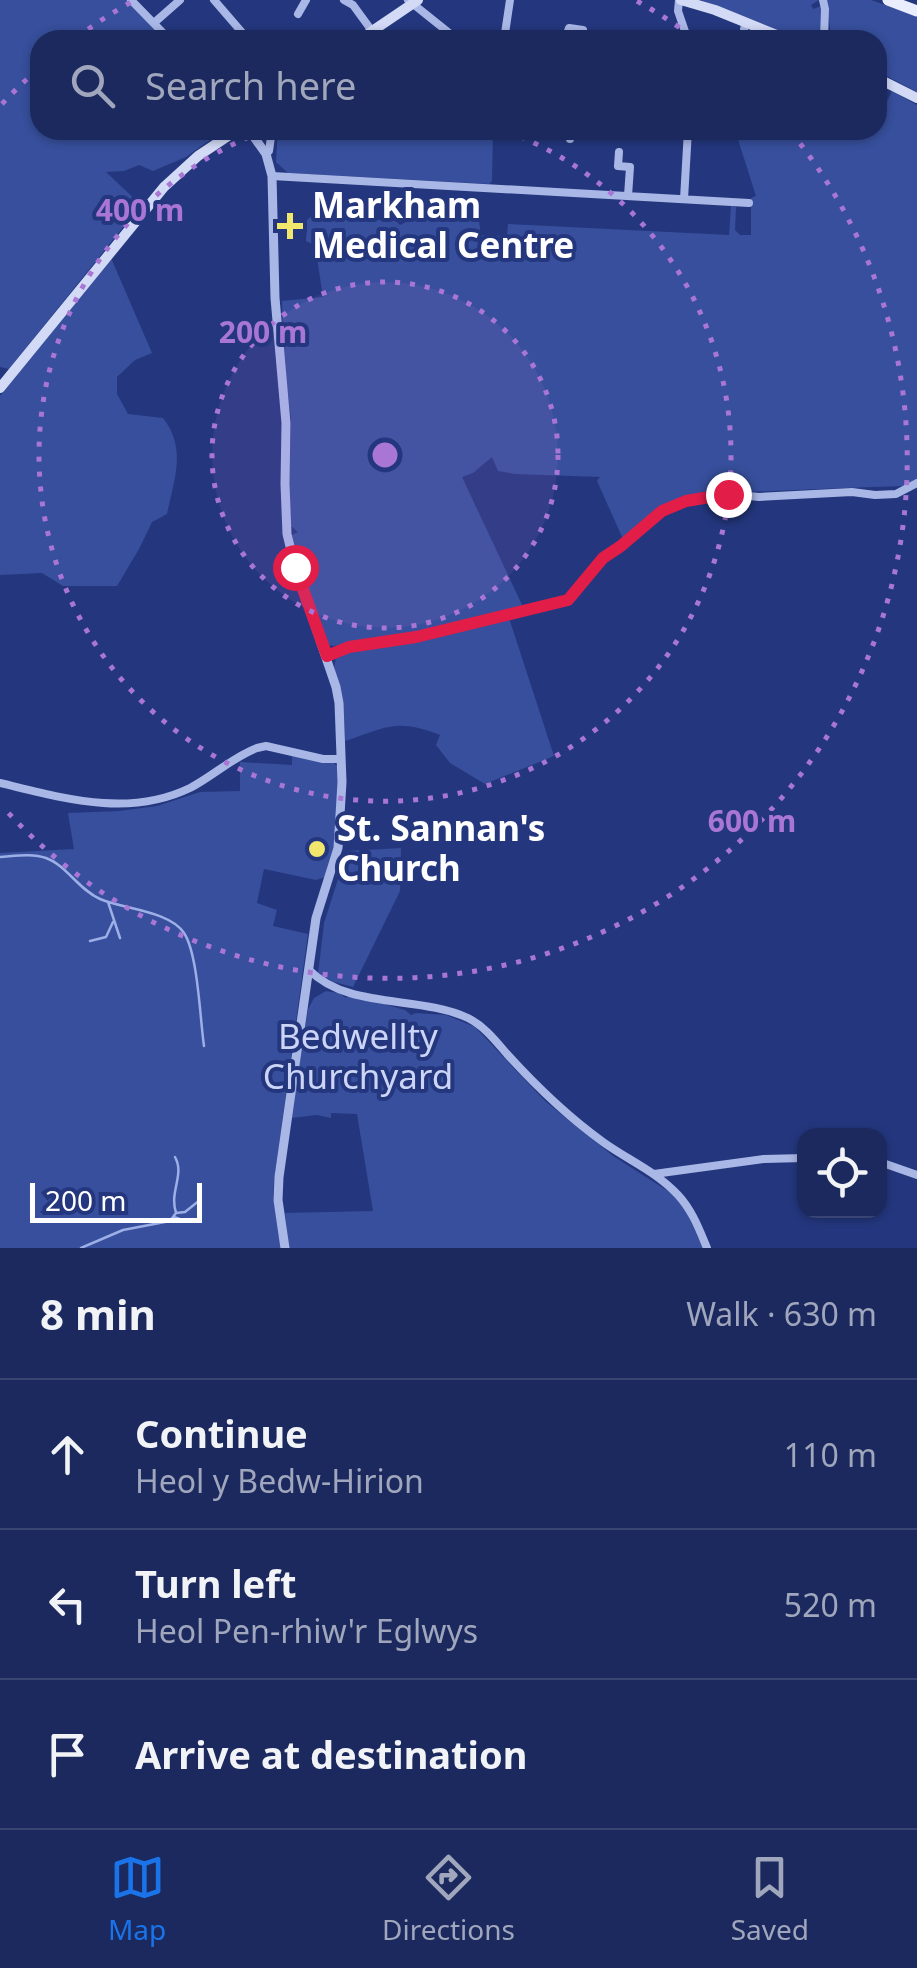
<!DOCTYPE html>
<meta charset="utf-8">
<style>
body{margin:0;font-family:"Noto Sans",sans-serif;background:#243164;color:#f1f3f6}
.controls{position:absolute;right:30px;bottom:30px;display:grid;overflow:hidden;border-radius:20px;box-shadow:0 2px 8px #0004}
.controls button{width:90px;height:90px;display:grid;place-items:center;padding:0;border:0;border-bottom:2px solid #394573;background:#1b295e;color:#f1f3f6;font:50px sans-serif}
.scale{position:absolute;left:30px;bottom:25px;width:172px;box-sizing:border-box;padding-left:10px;border:5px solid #fff;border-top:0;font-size:28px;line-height:35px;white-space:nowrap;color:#fff;-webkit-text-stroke:8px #24377e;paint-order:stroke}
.stop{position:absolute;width:30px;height:30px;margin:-22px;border:8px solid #e11d48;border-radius:50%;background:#fff}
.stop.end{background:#e11d48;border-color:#fff;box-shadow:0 2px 10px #0008}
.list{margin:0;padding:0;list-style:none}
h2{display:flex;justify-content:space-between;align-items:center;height:130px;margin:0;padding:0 40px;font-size:42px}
h2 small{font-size:32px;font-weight:400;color:#a0a6bc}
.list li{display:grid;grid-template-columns:65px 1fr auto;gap:30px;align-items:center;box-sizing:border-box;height:150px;padding:0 40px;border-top:2px solid #394573}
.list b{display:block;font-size:38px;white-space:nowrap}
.list p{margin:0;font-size:32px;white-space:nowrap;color:#a0a6bc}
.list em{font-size:32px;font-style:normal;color:#a0a6bc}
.icon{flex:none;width:55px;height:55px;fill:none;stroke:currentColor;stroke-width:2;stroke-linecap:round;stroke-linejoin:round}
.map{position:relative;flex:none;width:917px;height:1248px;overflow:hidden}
.search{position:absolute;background:#1b295e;box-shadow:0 2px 8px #0004;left:30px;right:30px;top:30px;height:110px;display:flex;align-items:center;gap:25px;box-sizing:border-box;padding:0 35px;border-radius:30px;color:#a0a6bc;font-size:38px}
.sheet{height:580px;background:#1b295e}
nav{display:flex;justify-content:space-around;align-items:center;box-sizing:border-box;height:140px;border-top:2px solid #394573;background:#1b295e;font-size:28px;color:#a0a6bc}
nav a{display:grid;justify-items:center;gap:5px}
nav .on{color:#1a73e8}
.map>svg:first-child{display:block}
.green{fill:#374f9c}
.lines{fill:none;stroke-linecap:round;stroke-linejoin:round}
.stream{stroke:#9dafe7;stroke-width:2.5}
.minor{stroke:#a9b7e6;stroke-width:8}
.tertiary{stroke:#a9b7e6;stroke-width:9}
.secondary{stroke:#d2daf5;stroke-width:10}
.primary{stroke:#eaedfd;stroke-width:11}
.route{stroke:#e11d48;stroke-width:12}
.ring{fill:none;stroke:#a976d5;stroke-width:5;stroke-dasharray:5 10}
.poi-dot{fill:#f0e76c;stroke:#24377e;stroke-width:4}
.labels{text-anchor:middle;stroke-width:8;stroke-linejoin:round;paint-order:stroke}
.poi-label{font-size:35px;font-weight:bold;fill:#fff;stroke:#24377e;text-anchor:start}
.park-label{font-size:35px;fill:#ccd5f5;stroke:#24377e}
.centre{fill:#a976d5;stroke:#24377e;stroke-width:5}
.ring-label{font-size:30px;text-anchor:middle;font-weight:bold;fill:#a976d5;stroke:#24377e;stroke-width:8;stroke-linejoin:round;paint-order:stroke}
</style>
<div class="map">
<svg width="917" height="1248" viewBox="0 0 917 1248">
<rect width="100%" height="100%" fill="#24377e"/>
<path class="green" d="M0,0h128l37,40h-125v90h184l-38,27 -33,14 -14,-6 -15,6 -18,1 35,33 -132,164 -9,-2z
M701,0h118l-8,5 2,4 8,-3 2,11 -3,23h-18z
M827,0h44l46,16v76l-40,-21v-31h-48l1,-10z
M892,91l25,14v373l-11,8c-45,1 -89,3 -133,5 -39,2 -70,-5 -107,14 -17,9 -30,21 -43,34l-26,-58 3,-4 -85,-3 -17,-3 -6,-14 -19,16 -11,4 61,130 -107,27 -82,12 -6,-1 -11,-25 -24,-76 -1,-9 6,-3 -7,-6 -2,-36 2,-71 -7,-57 -2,-61 41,-4 -8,-52 -9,-4 1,-21 5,-4 84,5 4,4 8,-4 -1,-5 72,5 2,14 26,1 1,-12 221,11 2,-29 5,1 -1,23 5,5h11v-37l5,-2 -21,-66h142v-8z
M278,130h215l-1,51 -3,3 -201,-11 -12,-11z
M111,258l41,95 -17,7 -18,17v17l11,20 35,4c24,31 11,61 4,96l-15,8 -13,27 -22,37h-54l-21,-13 -42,2v-179z
M509,618l45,138 -69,28 -35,-21 -14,-18 4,-10c-43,-17 -53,-8 -95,6l-1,-25 -10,-49 2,-9 7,-6 75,-12z
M292,755l41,7 6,6 -5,85 -8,24 -10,3 -52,-11 -7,34 20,7 -4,16 35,8 -34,247 -1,16 9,51h-282v-395l74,-4 -6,-36 51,-2 38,-5 43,-14 40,-1v-29l52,3z
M401,848l-1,43 -47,96 -19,-5 -16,-8 6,-51 23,-72z
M326,991l13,2 7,5 2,-2h7l50,14 6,5 5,-2 30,2 29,12 70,74 68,55 58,37 13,14 19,41h-414l-4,-35 88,-2 -16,-97 -26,-1v5l-14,-3 -26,3 17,-109 6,-11z"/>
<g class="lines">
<path class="stream" d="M0,857c15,-1 32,-4 46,1 20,7 33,32 54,41 23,10 70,12 84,34 14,21 16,86 20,113
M108,902l12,36
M90,941l16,-4 7,-15
M176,1213l9,-1 15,-12
M174,1217l11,4
M81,1248l42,-18 47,-9 6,-8c-7,-22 9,-38 -1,-56"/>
<path class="minor" d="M131,0l39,40
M214,0l32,37
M344,0l9,5 19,26
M408,0l50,40
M679,0l-1,11 10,29
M823,0l2,9 -1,31
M298,14l8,-14
M155,22l25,-22
M504,40l6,-40
M565,40l4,-12 14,2
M746,40l-2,-11 2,-7
M570,139v-9
M619,152l-1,14 12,1 -2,29
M266,154l3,-3 3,-21
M272,176l477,27
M684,199l4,-69
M327,656l22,-9 67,-10 152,-37 43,-49 10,-5 41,-35 24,-10 42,-7 31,3 93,-5 23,3 21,-1 21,-11
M0,783c63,15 128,35 190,5 23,-12 43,-31 67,-40l9,-2 57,13h18
M309,970c40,40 110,25 159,48 16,8 27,22 39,36 29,32 60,62 96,88 25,18 54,30 75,53 14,15 21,34 29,53
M880,1162l37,13
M654,1174l110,-15 40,-1"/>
<path class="tertiary" d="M249,130l17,24 6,22 3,122 11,125 -1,61 2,50 8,33 41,120 3,16 3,79 -4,66 -22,70 -37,259 -1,23 7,48"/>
<path class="secondary" d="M681,0l34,10 74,30
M359,40l59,-40
M877,78l40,20
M0,388l164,-201 34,-31 39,-26"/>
<path class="primary" d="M888,0l29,11"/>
</g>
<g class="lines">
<path class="route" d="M295,567l32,89 22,-9 67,-10 152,-37 35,-42 18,-12 41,-35 24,-10 42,-7"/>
</g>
<circle cx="385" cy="455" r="173" fill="#a976d5" fill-opacity=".12"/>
<g class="ring">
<circle cx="385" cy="455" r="173"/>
<path d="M506 131A346 346 0 1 1 264 131"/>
<path d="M2 104A519 519 0 0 1 38 69M76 38A519 519 0 0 1 133 1M637 1A519 519 0 0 1 694 38M791 132A519 519 0 0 1 2 806"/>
</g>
<g class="poi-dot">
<path d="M285 211h10v10h10v10h-10v10h-10v-10h-10v-10h10z"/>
<circle cx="317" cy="849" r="10"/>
</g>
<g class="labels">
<g class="poi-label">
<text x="312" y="218">Markham<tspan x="312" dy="40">Medical Centre</tspan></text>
<text x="337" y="841">St. Sannan's<tspan x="337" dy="40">Church</tspan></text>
</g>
<g class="park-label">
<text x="358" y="1049">Bedwellty<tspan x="358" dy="40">Churchyard</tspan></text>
</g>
</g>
<circle cx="385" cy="455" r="15" class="centre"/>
<g class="ring-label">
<text x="140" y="221">400 m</text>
<text x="263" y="343">200 m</text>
<text x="752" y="832">600 m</text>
</g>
</svg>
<div class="controls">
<button><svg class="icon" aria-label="locate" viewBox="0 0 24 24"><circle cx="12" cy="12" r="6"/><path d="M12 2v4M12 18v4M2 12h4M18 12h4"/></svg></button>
</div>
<div class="scale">200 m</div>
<div class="stop" style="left:295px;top:567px"></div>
<div class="stop end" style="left:728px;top:494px"></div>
<div class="search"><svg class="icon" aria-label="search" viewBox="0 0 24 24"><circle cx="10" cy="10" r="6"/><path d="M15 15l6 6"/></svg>Search here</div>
</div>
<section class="sheet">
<h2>8 min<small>Walk · 630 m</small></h2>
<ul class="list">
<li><svg class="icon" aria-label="ahead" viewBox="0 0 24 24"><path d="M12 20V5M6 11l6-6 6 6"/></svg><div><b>Continue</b><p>Heol y Bedw-Hirion</p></div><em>110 m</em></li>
<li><svg class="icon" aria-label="left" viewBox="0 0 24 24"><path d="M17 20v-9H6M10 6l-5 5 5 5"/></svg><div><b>Turn left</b><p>Heol Pen-rhiw'r Eglwys</p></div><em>520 m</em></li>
<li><svg class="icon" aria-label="arrive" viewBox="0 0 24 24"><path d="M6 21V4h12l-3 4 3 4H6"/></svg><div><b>Arrive at destination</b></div></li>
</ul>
</section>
<nav>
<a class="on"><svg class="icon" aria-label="map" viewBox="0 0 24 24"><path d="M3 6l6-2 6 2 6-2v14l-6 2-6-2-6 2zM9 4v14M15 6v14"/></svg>Map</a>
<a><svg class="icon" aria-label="directions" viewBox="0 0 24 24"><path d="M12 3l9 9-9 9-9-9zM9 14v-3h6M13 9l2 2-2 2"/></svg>Directions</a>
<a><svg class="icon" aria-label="saved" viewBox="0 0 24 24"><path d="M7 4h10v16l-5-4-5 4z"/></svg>Saved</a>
</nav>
